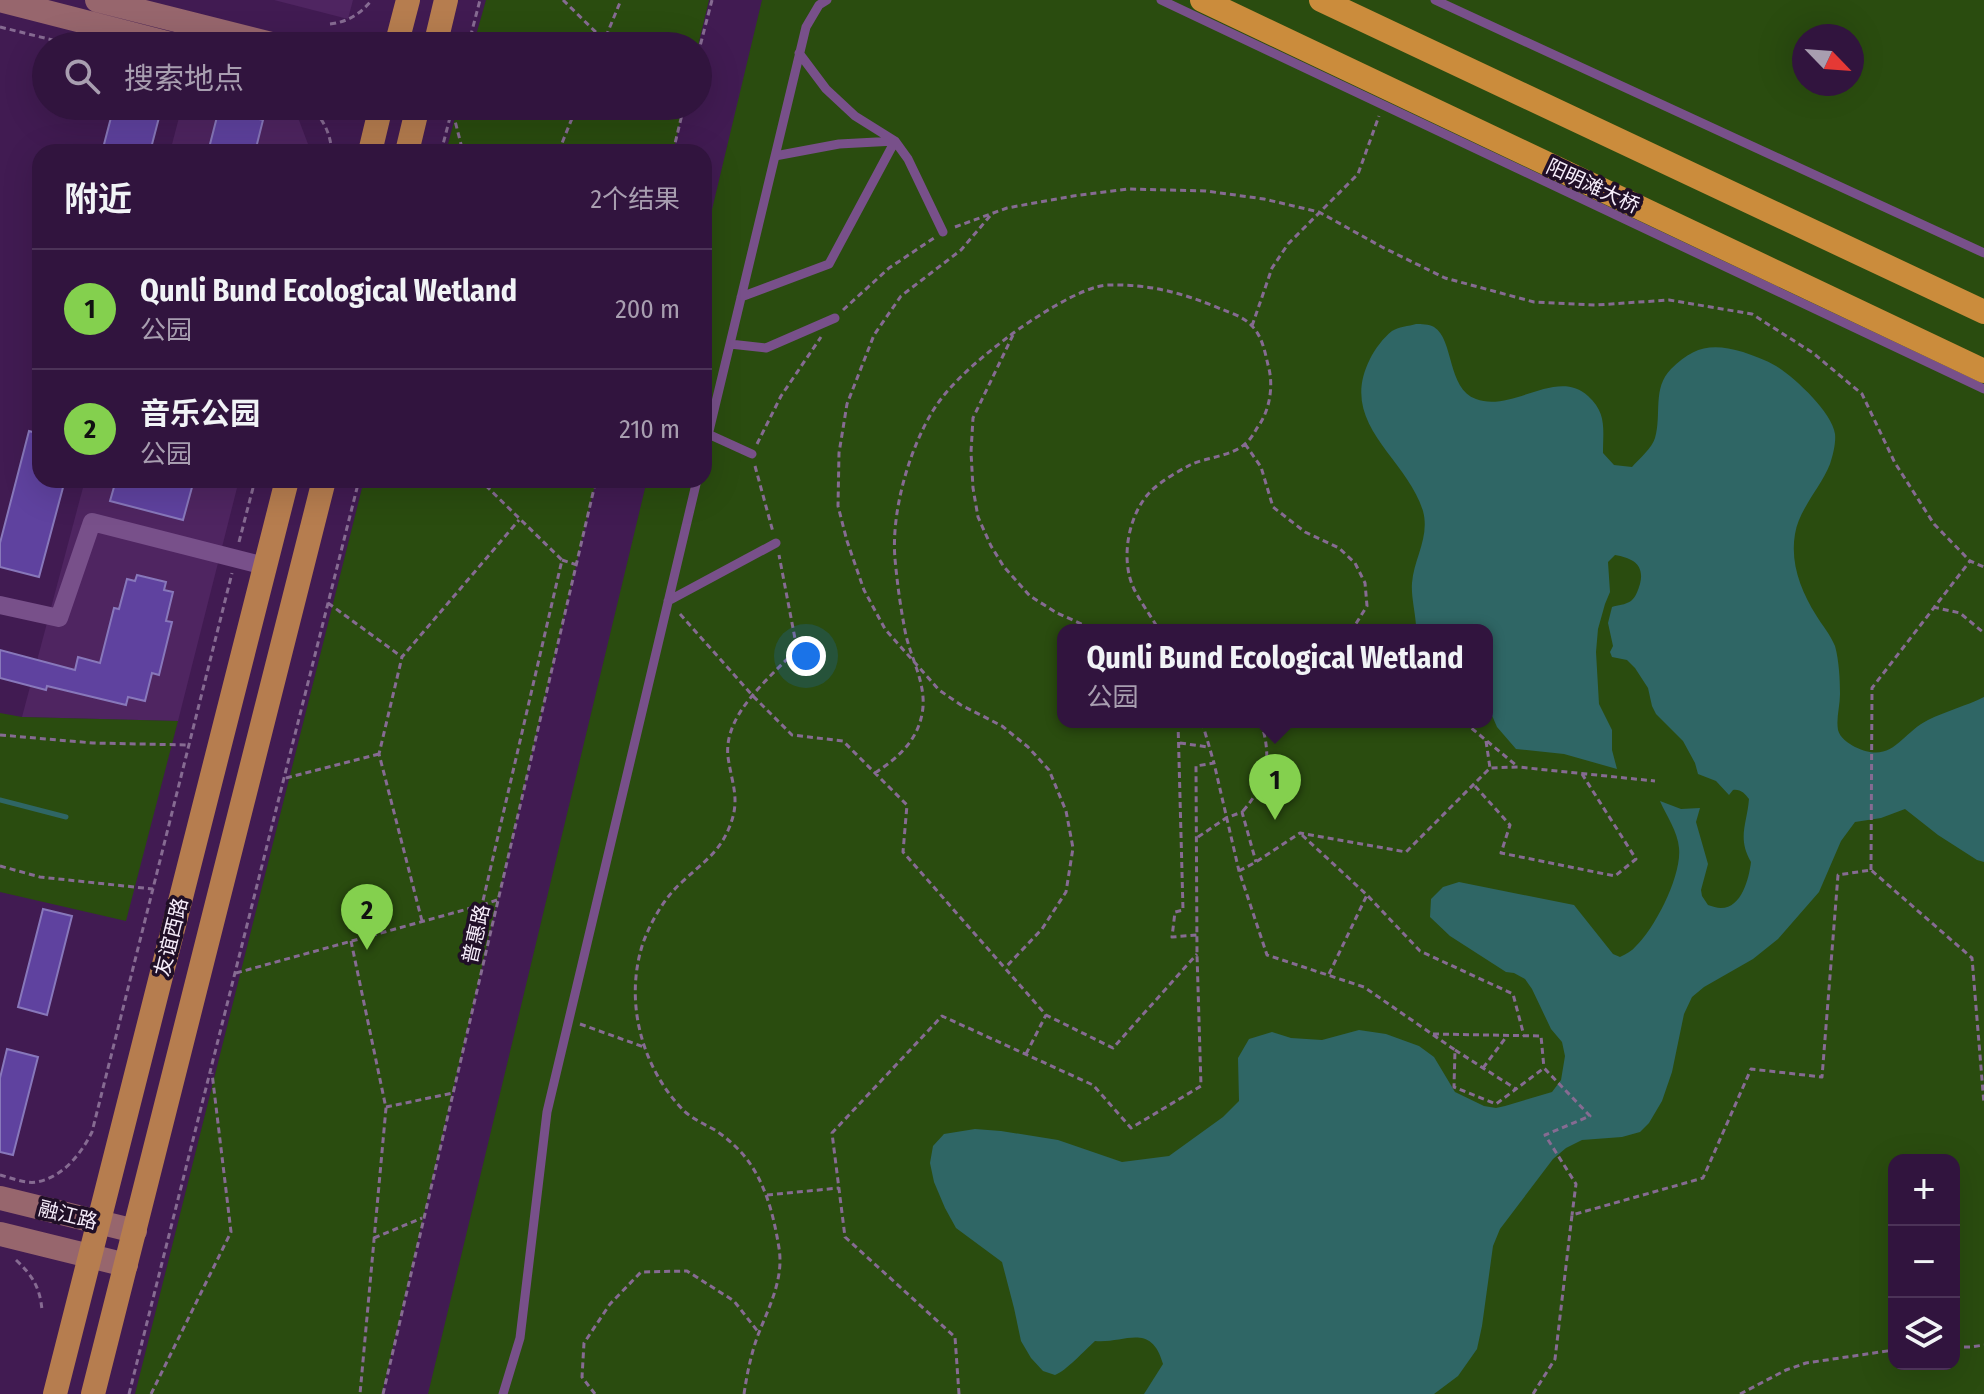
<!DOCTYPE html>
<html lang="zh">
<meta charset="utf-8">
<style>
body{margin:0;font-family:"Fira Sans Condensed","Noto Sans SC",sans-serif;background:#3d2149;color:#f1f3f6}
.controls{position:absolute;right:24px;bottom:24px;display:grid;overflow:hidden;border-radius:16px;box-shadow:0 8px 32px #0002}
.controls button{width:72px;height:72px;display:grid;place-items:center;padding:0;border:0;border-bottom:2px solid #4c3358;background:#31143e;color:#f1f3f6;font:40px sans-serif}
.compass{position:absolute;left:1792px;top:24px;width:72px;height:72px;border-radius:50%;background:#31143e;box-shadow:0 8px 32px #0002;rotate:115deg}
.you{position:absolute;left:806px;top:656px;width:28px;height:28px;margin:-20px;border:6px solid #fff;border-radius:50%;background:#1a73e8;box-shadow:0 0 0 12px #1a73e833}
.badge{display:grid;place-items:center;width:52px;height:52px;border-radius:50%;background:#84d04e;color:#111;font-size:26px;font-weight:700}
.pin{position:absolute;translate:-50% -66px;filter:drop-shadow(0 2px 4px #0008)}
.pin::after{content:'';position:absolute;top:42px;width:28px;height:24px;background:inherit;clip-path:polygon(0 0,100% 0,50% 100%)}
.popup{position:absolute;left:1057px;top:624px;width:436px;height:104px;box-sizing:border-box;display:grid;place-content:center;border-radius:16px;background:#31143e;filter:drop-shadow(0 2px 6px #0005);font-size:26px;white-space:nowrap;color:#a89eb0}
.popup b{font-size:30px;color:#f1f3f6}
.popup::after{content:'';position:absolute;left:50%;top:100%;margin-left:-16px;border:16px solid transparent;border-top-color:#31143e}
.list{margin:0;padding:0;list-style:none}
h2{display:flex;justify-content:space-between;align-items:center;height:104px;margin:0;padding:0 32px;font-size:34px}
h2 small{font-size:26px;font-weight:400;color:#a89eb0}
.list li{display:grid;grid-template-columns:52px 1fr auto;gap:24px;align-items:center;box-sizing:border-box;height:120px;padding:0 32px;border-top:2px solid #4c3358}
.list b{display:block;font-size:30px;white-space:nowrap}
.list p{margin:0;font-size:26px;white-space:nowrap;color:#a89eb0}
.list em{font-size:26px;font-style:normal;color:#a89eb0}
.icon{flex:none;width:44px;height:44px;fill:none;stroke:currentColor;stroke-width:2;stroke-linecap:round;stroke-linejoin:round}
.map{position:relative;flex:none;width:1984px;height:1394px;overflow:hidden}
.search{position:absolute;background:#31143e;box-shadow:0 8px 32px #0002;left:32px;top:32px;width:680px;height:88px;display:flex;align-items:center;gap:20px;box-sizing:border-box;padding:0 28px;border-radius:44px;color:#a89eb0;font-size:30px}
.panel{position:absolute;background:#31143e;box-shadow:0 8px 32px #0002;left:32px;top:144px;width:680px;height:344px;border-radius:24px}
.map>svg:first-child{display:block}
.built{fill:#4f2561}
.green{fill:#2a4c0f;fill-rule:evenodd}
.water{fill:#2f6665}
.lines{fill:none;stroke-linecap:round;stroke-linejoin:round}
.stream{stroke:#2f6665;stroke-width:5}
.building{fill:#5f429f;stroke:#8878bb;stroke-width:2}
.path{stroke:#866b92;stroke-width:3;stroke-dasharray:6 4;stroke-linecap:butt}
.service{stroke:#78508a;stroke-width:9}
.minor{stroke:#78508a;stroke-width:18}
.secondary{stroke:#97666d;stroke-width:24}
.primary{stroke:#b67d4f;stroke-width:24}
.trunk{stroke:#cb8c3c;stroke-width:24}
.labels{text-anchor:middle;stroke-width:7;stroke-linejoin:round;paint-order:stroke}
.street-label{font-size:20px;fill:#f7eefb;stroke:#200f27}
</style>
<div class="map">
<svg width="1984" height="1394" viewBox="0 0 1984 1394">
<rect width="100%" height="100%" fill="#411b52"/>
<path class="built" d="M274,0h79l-5,19z
M182,106h79l36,9 14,37h-141z
M85,480h154l-61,241 -156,-4z"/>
<path class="green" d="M486,0h223l-11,46h-225z
M762,0h1222v1394h-1556l219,-914h57v-237zM1804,36h48v48h-48zM1063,630h424v92h-424zM1894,1160h60v204h-60z
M458,106h226l-11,46h-227z
M364,480h232l-214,914h-247z
M0,713l22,4 156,4 -52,200 -126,-29z"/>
<path class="water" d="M1416,324c5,0 13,0 18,3 20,12 13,62 42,72 36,14 81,-32 112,-3 19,17 15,33 15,57l11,12 18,2c7,-8 20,-19 23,-29 7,-23 -3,-50 16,-69 23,-23 41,-26 72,-17 11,4 23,8 33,14 18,11 56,46 59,68 1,9 -2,21 -5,30 -9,23 -31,45 -35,70 -5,29 6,57 21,81 6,10 14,19 19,31 4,14 5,34 5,48 0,12 -4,24 -2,36 2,8 10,13 17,17 38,18 45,-13 73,-27 18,-9 38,-14 56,-23v165l-7,-2 -39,-25 -33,-26 -24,9 -26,4 -14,19 -22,51 -41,47 -25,20 -49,28 -12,10 -8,17 -12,58 -10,29 -13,22 -9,9 -18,5 -40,3 -16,8 -13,11 -53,70 -7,17 -11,80 -5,23 -19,27 -24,18h-290l19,-30c-12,-43 -39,-20 -68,-23 -11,10 -29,30 -40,34l-12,-4 -12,-13 -10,-17 -7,-33 -12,-46 -46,-34 -11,-20 -11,-26 -4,-19 3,-17 11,-12 31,-5 26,2 57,9 64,22 47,-6 54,-39 16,-16 -1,-43 11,-19 23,-7 19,6 31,2 37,-10 27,4 33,12 15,11 21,35 29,14 12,2 9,-2 47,-14 9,-12 4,-24 -3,-14 -11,-13 -19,-40 -7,-10 -11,-6 -8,-1 -56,-36 -20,-19 1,-18 12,-12 16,-5 115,23 39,49 7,3c6,-3 12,-6 16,-11 19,-18 46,-71 43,-98 -1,-16 -13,-33 -19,-47l21,8 19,-1 -4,14 12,42 -7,26 1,6 6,9c4,1 9,3 13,3 21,0 28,-30 30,-46 -14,-24 -4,-38 -2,-63 -4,-5 -8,-10 -16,-9l-4,5 -13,-14 -18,-7 -3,-11 -12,-22 -27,-27 -4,-8 -4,-18 -13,-20 -8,-8 -15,-3 -2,-5 3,-6 -5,-23 4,-16c6,-2 13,-2 19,-6 5,-4 7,-11 9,-17 5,-20 -8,-26 -25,-29l-7,7 2,30 -5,12 -7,25 -2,23 3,52 13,26v20l5,19 -53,-15 -48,-5 -19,-22 -10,-23v-74h-67l-4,-5c-1,-14 -5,-29 -4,-42 2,-25 18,-46 11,-72 -16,-54 -86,-87 -53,-152 4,-9 14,-22 22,-28 6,-4 17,-5 24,-7z"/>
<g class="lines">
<path class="stream" d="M0,800l66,17"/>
</g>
<path class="building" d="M114,106h48l-12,46h-48z
M219,109l44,11 -8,32h-47z
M29,431l11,3v46h25l-26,97 -39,-10v-24z
M116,480h78l-11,40 -73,-19z
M137,575l29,7 -2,8 9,2 -7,29 6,1 -13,53 -7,-2 -7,28 -17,-4 -2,8 -79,-19 -1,4 -46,-12v-28l75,20 3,-13 22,6 14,-55 5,1 8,-30 8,2z
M43,909l29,7 -25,99 -29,-8z
M7,1049l31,8 -25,98 -13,-3v-74z"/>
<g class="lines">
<path class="path" d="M563,0l47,46
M330,24c18,-2 30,-10 42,-24
M0,27l77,19
M468,46l12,-46
M602,46l19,-46
M698,54l14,-54
M306,106c17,9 24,27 26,46
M674,106l8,7
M453,113l10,39
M441,152l12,-46
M560,152v-4l17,-42
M673,152l11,-46
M990,216l-29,34 -60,46 -27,39 -27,69 -8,49 -1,53 9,35 17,49 21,39 54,61 22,15 41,21 26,21 21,23 17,41 7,37 -7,44 -24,37 -37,39
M955,227l52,-19 66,-12 55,-7 78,2 58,8 55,13 63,35 63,31 89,24 62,3 73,-5 83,14 61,39 49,41 33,69 39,61 36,37 14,6
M843,310l46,-42 45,-30
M1252,326l20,-58 16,-24 70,-70 21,-58
M1013,335l-40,83 -2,34 2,36 5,29 13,29 13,21 26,29 27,17 38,17
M757,444l24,-48 40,-59
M1245,444l16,23 12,40 32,25 34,16 16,15 10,20 2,23 -15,24
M755,466l18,66
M239,542l16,-62
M562,560l15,5
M328,603l74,54
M1933,607l27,6 24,20
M680,614l73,82 39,39 51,6 64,64 -4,47 143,163 67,33 84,-94
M1178,722l5,188 -8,2 -3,25 25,-2
M1202,722l12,41
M1386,722h11
M1464,722l53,44
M0,735l93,8 95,2
M1486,741l4,27
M1180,743l28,4
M875,773c24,-16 45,-34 48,-66 2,-29 -15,-53 -19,-82 -4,-21 -7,-44 -9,-66 -4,-47 14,-110 39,-150 18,-28 48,-52 74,-72 21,-16 75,-52 101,-52 41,-1 74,8 112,24 10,4 23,8 31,17 10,10 13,26 16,39 6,20 2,46 -11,63 -3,5 -6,11 -11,15 -13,13 -39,14 -56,22 -13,7 -29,16 -40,27 -22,23 -30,68 -16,97 7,14 17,27 25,41
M286,778l93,-24
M1475,786l35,39 -9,28 114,23 21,-17 -54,-85
M1243,811c25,-29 29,-53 18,-89
M1302,835l65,60 53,56 93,43 11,42
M1198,837l28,-19 16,-6 14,50
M0,866l40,11 113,12
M1871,870l1,-182 98,-127
M1239,871l17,-9 44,-29 106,19 84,-84 28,-1 137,14
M482,905l15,-5
M422,921l-43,-167 23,-97 117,-137
M351,941l35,167 -26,286
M236,973l246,-68 80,-345 -82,-80
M1329,974l38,-79
M580,1024l64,23
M1433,1034l108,2 3,32
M1455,1050l61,39
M1026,1054l20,-39
M1483,1068l24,-32
M386,1107l67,-14
M0,1175c12,3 25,9 37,7 26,-5 44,-28 55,-50l140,-559
M767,1195l72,-7
M374,1238l48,-20
M16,1260c16,15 24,27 26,50
M1954,1347h17l13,-2
M129,1394l230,-914
M151,1394l80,-162 -19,-159
M383,1394l213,-914
M595,1394l-13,-17 2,-34 26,-39 31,-32 46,-1 47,30 25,32
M744,1394c3,-20 7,-40 14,-59 11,-28 26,-56 21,-87 -5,-31 -13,-64 -33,-90 -9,-11 -19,-20 -31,-28 -11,-6 -22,-11 -31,-19 -43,-44 -60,-110 -41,-168 8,-22 22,-46 39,-61 19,-18 37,-29 47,-54 12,-28 3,-43 -1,-71 -5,-43 42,-79 69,-108l-18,-94
M959,1394l-4,-57 -110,-100 -13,-104 110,-117 151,69 38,43 70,-42 -4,-132 -1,-188 18,-3 25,108 28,84 97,32 91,63 -1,37 42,17 48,-36 46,48 -45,19 31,49 -4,31
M1533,1394l22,-35 17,-144 131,-37 48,-109 71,8 16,-202 33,-5 101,88 12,146
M1740,1394l46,-24 20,-7 88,-13"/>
<path class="service" d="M1161,0l823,389
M1435,0l549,253
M799,53l27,36 29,27 40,25 13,18 35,73
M775,156l64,-12 56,-3
M741,297l88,-33 66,-123
M730,344l36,4 69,-30
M708,434l44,20
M704,452l102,-425 13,-22 8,-5
M668,601l108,-58
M503,1394l17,-56 27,-226 150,-632"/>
<path class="minor" d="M0,605l59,13 33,-96 173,44"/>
<path class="secondary" d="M0,0l179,46
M97,0l182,46
M0,1198l135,33
M0,1234l126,31"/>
<path class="primary" d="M396,46l12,-46
M435,46l11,-46
M370,152l11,-46
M407,152l11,-46
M55,1394l232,-914
M93,1394l231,-914"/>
<path class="trunk" d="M1202,0l782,371
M1321,0l663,312"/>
</g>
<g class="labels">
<g class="street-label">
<text transform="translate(1593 186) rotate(25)" y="7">阳明滩大桥</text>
<text transform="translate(476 934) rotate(-77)" y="7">普惠路</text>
<text transform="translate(171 937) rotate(-76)" y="7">友谊西路</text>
<text transform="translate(68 1215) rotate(14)" y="7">融江路</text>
</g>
</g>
</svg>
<div class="controls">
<button>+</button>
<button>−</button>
<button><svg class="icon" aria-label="layers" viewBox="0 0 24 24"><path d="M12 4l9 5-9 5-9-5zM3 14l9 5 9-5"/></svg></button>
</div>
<svg class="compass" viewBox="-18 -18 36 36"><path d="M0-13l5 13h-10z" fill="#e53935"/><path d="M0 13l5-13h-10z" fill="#a89eb0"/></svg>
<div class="you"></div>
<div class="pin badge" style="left:1275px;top:820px">1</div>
<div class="popup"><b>Qunli Bund Ecological Wetland</b>公园</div>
<div class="pin badge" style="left:367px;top:950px">2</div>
<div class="search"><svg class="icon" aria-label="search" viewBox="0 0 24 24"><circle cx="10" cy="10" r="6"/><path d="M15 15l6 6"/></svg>搜索地点</div>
<section class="panel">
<h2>附近<small>2个结果</small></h2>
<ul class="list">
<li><span class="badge">1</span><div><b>Qunli Bund Ecological Wetland</b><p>公园</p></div><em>200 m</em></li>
<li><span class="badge">2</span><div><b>音乐公园</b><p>公园</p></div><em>210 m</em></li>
</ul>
</section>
</div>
